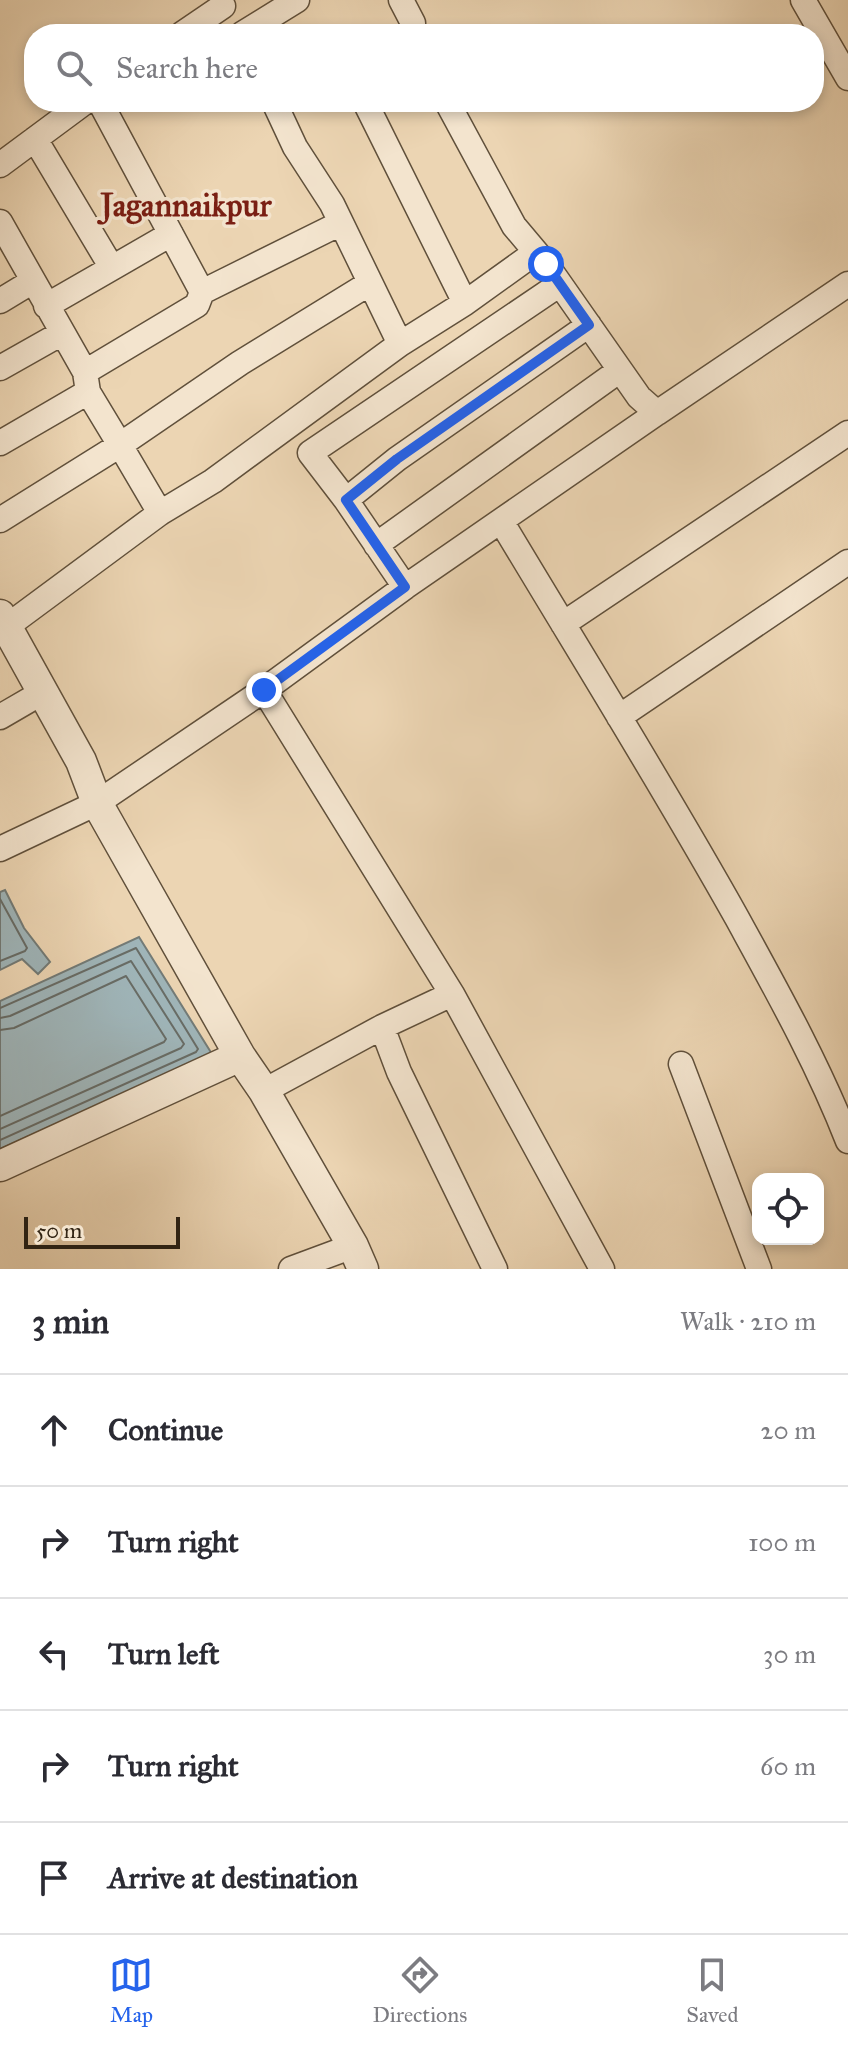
<!DOCTYPE html>
<meta charset="utf-8">
<style>
body{margin:0;font-family:"IM FELL Great Primer",serif;background:#f2f2f3;color:#2b2b33}
.controls{position:absolute;right:24px;bottom:24px;display:grid;overflow:hidden;border-radius:16px;box-shadow:0 4px 12px #0003}
.controls button{width:72px;height:72px;display:grid;place-items:center;padding:0;border:0;border-bottom:2px solid #e1e1e2;background:#fff;color:#2b2b33;font:40px sans-serif}
.scale{position:absolute;left:24px;bottom:20px;width:156px;box-sizing:border-box;padding-left:8px;border:4px solid #322413;border-top:0;font-size:22px;line-height:28px;white-space:nowrap;color:#322413;-webkit-text-stroke:6px #f3e4ce;paint-order:stroke}
.stop{position:absolute;width:24px;height:24px;margin:-18px;border:6px solid #2563eb;border-radius:50%;background:#fff}
.stop.end{background:#2563eb;border-color:#fff;box-shadow:0 2px 8px #0008}
.list{margin:0;padding:0;list-style:none}
h2{display:flex;justify-content:space-between;align-items:center;height:104px;margin:0;padding:0 32px;font-size:34px}
h2 small{font-size:26px;font-weight:400;color:#7c7c81}
.list li{display:grid;grid-template-columns:52px 1fr auto;gap:24px;align-items:center;box-sizing:border-box;height:112px;padding:0 32px;border-top:2px solid #e1e1e2}
.list b{display:block;font-size:30px;white-space:nowrap}
.list em{font-size:26px;font-style:normal;color:#7c7c81}
.icon{flex:none;width:44px;height:44px;fill:none;stroke:currentColor;stroke-width:2;stroke-linecap:round;stroke-linejoin:round}
.map{position:relative;flex:none;width:848px;height:1269px;overflow:hidden}
.search{position:absolute;background:#fff;box-shadow:0 4px 12px #0003;left:24px;right:24px;top:24px;height:88px;display:flex;align-items:center;gap:20px;box-sizing:border-box;padding:0 28px;border-radius:32px;color:#7c7c81;font-size:30px}
.sheet{height:664px;background:#fff}
nav{display:flex;justify-content:space-around;align-items:center;box-sizing:border-box;height:112px;border-top:2px solid #e1e1e2;background:#fff;font-size:22px;color:#7c7c81}
nav a{display:grid;justify-items:center;gap:4px}
nav .on{color:#2563eb}
.map>svg:first-child{display:block}
.water{fill:#9fb5b9;stroke:#737b77;stroke-width:2}
.lines{fill:none;stroke-linecap:round;stroke-linejoin:round}
.shore{stroke:#686c66;stroke-width:2}
.minor-casing{stroke:#60503b;stroke-width:27}
.tertiary-casing{stroke:#60503b;stroke-width:33}
.minor{stroke:#f3e4ce;stroke-width:24}
.tertiary{stroke:#f3e4ce;stroke-width:30}
.route{stroke:#2563eb;stroke-width:10}
.labels{text-anchor:middle;stroke-width:7;stroke-linejoin:round;paint-order:stroke}
.district-label{font-size:32px;font-weight:bold;fill:#7a1f14;stroke:#f3e4ce}
</style>
<div class="map">
<svg width="848" height="1269" viewBox="0 0 848 1269">
<rect width="100%" height="100%" fill="#ecd5b3"/>
<filter id="stains"><feTurbulence type="fractalNoise" baseFrequency=".0025" numOctaves="4"/><feColorMatrix values="0 0 0 0 .2 0 0 0 0 .09 0 0 0 0 .02 0 0 0 .5 -.17"/></filter>
<radialGradient id="worn" r=".72"><stop offset=".6" stop-color="#630" stop-opacity="0"/><stop offset="1" stop-color="#630" stop-opacity=".3"/></radialGradient>
<path class="water" d="M5,890l19,38 26,34 -12,12 -16,-15 -22,11v-78z
M139,937l73,117 -212,95v-148z"/>
<g class="lines">
<path class="shore" d="M0,899l27,49 -2,3 -25,10
M0,1008l136,-60 62,101 -2,3 -196,88
M0,1018l10,-2 121,-55 53,83 -3,4 -181,81
M0,1030l14,-2 112,-52 40,63 -2,3 -164,74"/>
<defs>
<path id="minor" d="M401,0l12,23 -2,11
M803,0l45,78
M182,34l41,-28
M242,34l55,-34
M100,102l102,190
M365,102l100,201
M35,139l77,129
M0,165l85,-63
M0,222l85,150 112,-67 5,-13 139,-69
M0,301l33,-20
M46,306l125,-72
M400,344l65,-41 71,-51
M0,368l62,-35
M85,372l3,20 32,53 120,-82 130,-80
M657,413l191,-129
M0,443l88,-51
M346,500l-36,-47 250,-169
M0,520l120,-75 40,68
M501,521c79,132 161,263 236,397 40,73 81,146 111,223
M376,545l244,-175
M405,587l-59,-87 51,-41 192,-134
M563,624l285,-191
M6,627l154,-114 53,-32 187,-137 -68,-140 -37,-57 -21,-45
M264,690l188,304
M0,717l43,-25
M619,717l229,-155
M0,849l97,-46 167,-113 141,-103 252,-174 -18,-16 -93,-133 -32,-38 -67,-124
M382,1027l70,-33 150,275
M681,1064l78,205
M264,1091l118,-64 17,45 96,197
M291,1269l62,-23"/>
<path id="tertiary" d="M0,615l81,146 16,42 143,253 24,35 89,155 10,23
M0,1166l240,-110"/>
</defs>
<use href="#minor" class="minor-casing"/>
<use href="#tertiary" class="tertiary-casing"/>
<use href="#minor" class="minor"/>
<use href="#tertiary" class="tertiary"/>
</g>
<g class="lines">
<path class="route" d="M264,690l141,-103 -59,-87 51,-41 192,-134 -43,-61"/>
</g>
<g class="labels">
<g class="district-label">
<text x="186" y="216">Jagannaikpur</text>
</g>
</g>
<rect width="100%" height="100%" filter="url(#stains)"/>
<rect width="100%" height="100%" fill="url(#worn)"/>
</svg>
<div class="controls">
<button><svg class="icon" aria-label="locate" viewBox="0 0 24 24"><circle cx="12" cy="12" r="6"/><path d="M12 2v4M12 18v4M2 12h4M18 12h4"/></svg></button>
</div>
<div class="scale">50 m</div>
<div class="stop" style="left:546px;top:264px"></div>
<div class="stop end" style="left:264px;top:690px"></div>
<div class="search"><svg class="icon" aria-label="search" viewBox="0 0 24 24"><circle cx="10" cy="10" r="6"/><path d="M15 15l6 6"/></svg>Search here</div>
</div>
<section class="sheet">
<h2>3 min<small>Walk · 210 m</small></h2>
<ul class="list">
<li><svg class="icon" aria-label="ahead" viewBox="0 0 24 24"><path d="M12 20V5M6 11l6-6 6 6"/></svg><div><b>Continue</b></div><em>20 m</em></li>
<li><svg class="icon" aria-label="right" viewBox="0 0 24 24"><path d="M7 20v-9h11M14 6l5 5-5 5"/></svg><div><b>Turn right</b></div><em>100 m</em></li>
<li><svg class="icon" aria-label="left" viewBox="0 0 24 24"><path d="M17 20v-9H6M10 6l-5 5 5 5"/></svg><div><b>Turn left</b></div><em>30 m</em></li>
<li><svg class="icon" aria-label="right" viewBox="0 0 24 24"><path d="M7 20v-9h11M14 6l5 5-5 5"/></svg><div><b>Turn right</b></div><em>60 m</em></li>
<li><svg class="icon" aria-label="arrive" viewBox="0 0 24 24"><path d="M6 21V4h12l-3 4 3 4H6"/></svg><div><b>Arrive at destination</b></div></li>
</ul>
</section>
<nav>
<a class="on"><svg class="icon" aria-label="map" viewBox="0 0 24 24"><path d="M3 6l6-2 6 2 6-2v14l-6 2-6-2-6 2zM9 4v14M15 6v14"/></svg>Map</a>
<a><svg class="icon" aria-label="directions" viewBox="0 0 24 24"><path d="M12 3l9 9-9 9-9-9zM9 14v-3h6M13 9l2 2-2 2"/></svg>Directions</a>
<a><svg class="icon" aria-label="saved" viewBox="0 0 24 24"><path d="M7 4h10v16l-5-4-5 4z"/></svg>Saved</a>
</nav>
